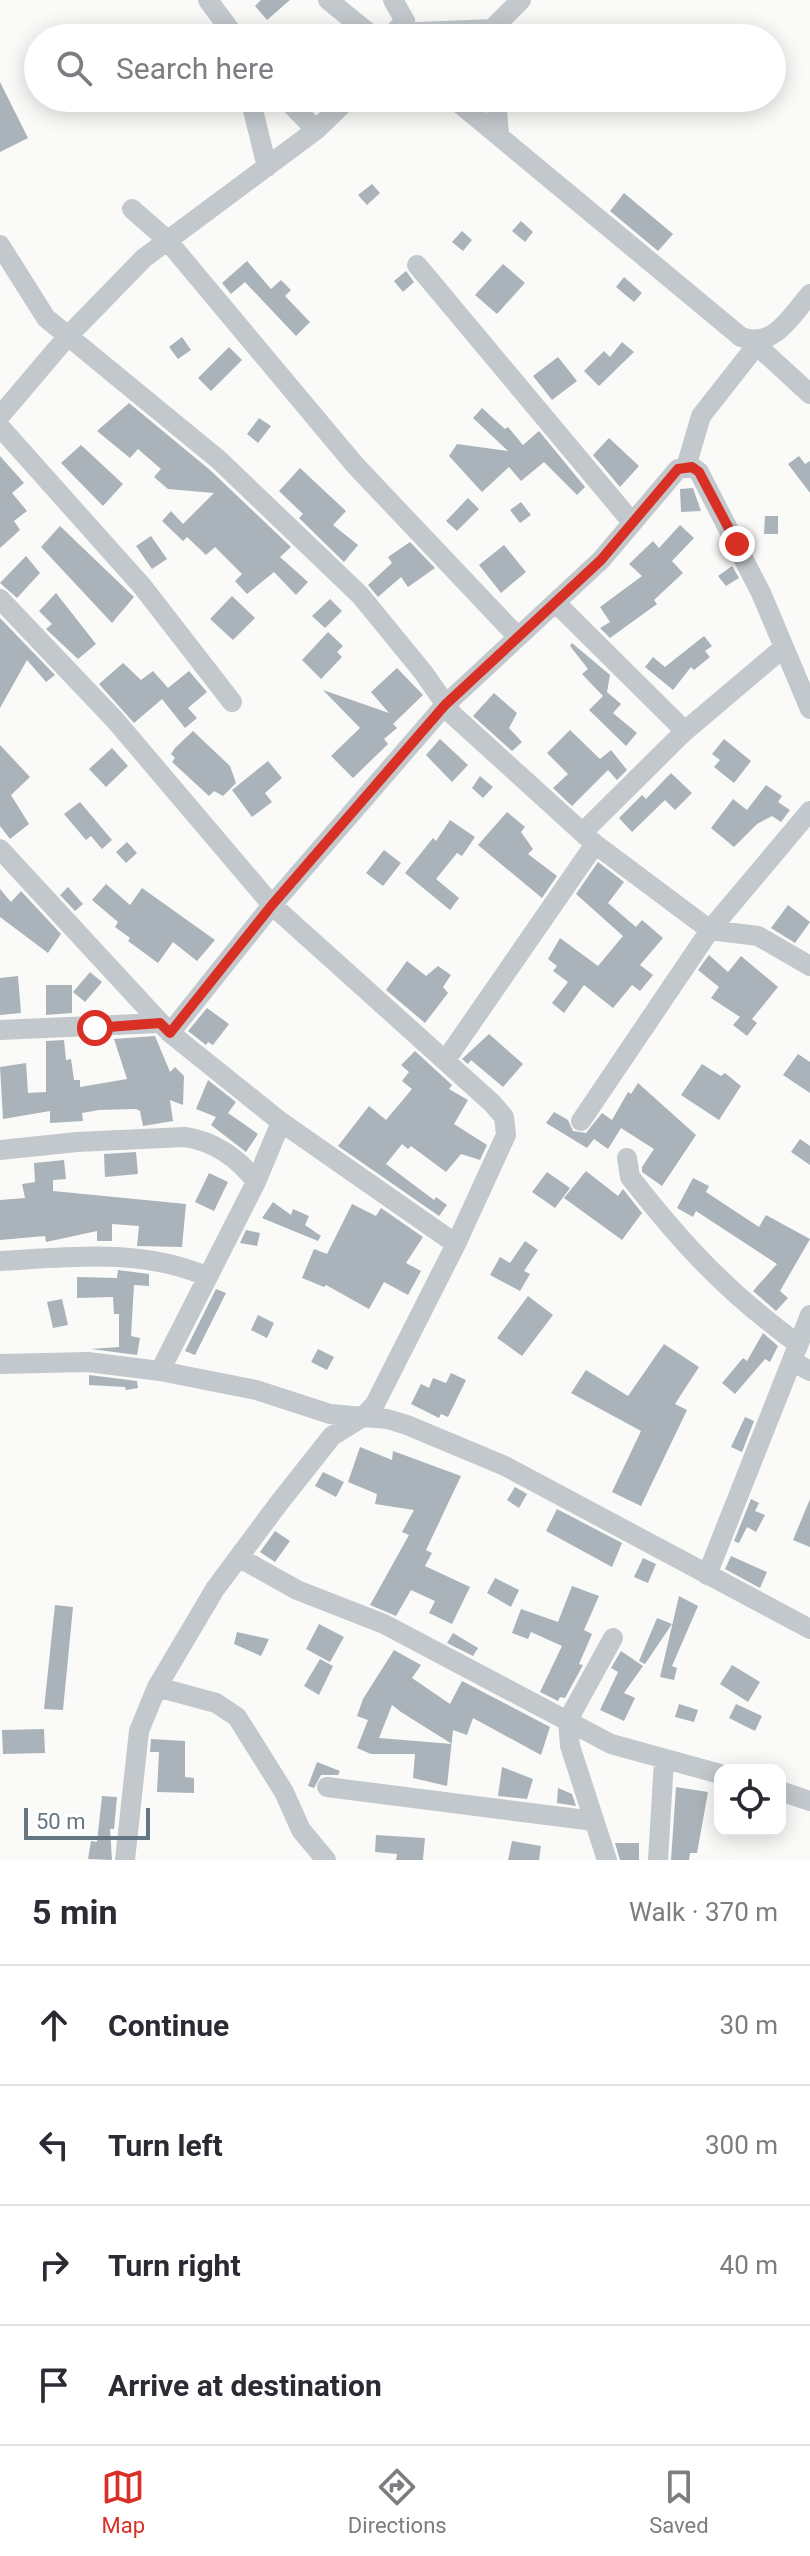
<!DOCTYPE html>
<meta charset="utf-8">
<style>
body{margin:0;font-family:Roboto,sans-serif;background:#f7f7f7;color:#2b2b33}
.controls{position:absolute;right:24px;bottom:24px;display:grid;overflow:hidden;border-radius:16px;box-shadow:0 4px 20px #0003}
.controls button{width:72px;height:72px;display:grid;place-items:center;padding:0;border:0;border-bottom:2px solid #e1e1e2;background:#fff;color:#2b2b33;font:40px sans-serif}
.scale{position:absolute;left:24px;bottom:20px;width:126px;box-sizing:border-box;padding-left:8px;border:4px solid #657683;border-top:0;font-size:22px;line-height:28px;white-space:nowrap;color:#657683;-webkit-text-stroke:6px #fff;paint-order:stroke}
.stop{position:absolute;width:24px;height:24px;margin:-18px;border:6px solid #d93025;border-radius:50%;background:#fff}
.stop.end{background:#d93025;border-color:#fff;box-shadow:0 2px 8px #0008}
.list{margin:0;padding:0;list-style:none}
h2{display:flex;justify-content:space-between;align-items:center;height:104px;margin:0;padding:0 32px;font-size:34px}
h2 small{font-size:26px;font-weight:400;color:#7c7c81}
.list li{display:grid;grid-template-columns:52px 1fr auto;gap:24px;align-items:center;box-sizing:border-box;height:120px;padding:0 32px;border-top:2px solid #e1e1e2}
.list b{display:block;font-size:30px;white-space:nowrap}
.list em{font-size:26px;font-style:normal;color:#7c7c81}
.icon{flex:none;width:44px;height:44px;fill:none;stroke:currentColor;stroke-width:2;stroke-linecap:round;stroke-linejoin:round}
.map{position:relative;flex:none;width:810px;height:1860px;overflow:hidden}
.search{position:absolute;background:#fff;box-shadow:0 4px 20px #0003;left:24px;right:24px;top:24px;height:88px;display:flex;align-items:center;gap:20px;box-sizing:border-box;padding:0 28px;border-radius:44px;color:#7c7c81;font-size:30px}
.sheet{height:584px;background:#fff}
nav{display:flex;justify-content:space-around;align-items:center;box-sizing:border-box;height:112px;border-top:2px solid #e1e1e2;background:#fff;font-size:22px;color:#7c7c81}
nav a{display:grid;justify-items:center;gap:4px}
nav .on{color:#d93025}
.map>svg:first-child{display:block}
.building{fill:#aab3b9;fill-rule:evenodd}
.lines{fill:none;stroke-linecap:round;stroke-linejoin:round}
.minor{stroke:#c3c8cc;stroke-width:20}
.route{stroke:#d93025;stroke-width:10}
</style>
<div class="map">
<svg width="810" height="1860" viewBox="0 0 810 1860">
<rect width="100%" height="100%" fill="#fafaf8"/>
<path class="building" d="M261,0h29l-23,20 -12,-14z
M0,82l28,56 -28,14z
M372,184l8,9 -13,12 -9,-10z
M624,193l49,41 -15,17 -48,-40z
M521,221l12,11 -8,10 -13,-11z
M462,231l10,9 -9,11 -11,-9z
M247,261l24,28 10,-9 10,10 -6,6 25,26 -14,14 -51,-54 -14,12 -9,-11z
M503,264l22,19 -28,31 -22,-19z
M406,271l8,11 -11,10 -9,-11z
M624,277l18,16 -8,9 -18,-15z
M182,337l9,13 -13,9 -9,-12z
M622,342l12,10 -35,34 -15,-15 20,-20 6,6z
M229,347l13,13 -31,31 -13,-13z
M558,357l19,24 -25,19 -19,-24z
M129,403l81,67 81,77 -11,10 28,25 -12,13 -22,-23 -27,22 -12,-13 7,-7 -27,-27 -9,8 -19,-18 -4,4 -21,-20 9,-10 12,13 31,-31 -46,-4 -14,-12 7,-8 -23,-20 -8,9 -33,-27z
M482,408l23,21 3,-2 15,18 16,-14 46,56 -8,8 -33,-33 -23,19 -12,-14 -27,25 -33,-36 8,-12 51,7 -35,-33z
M259,418l12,8 -13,17 -11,-9z
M609,438l30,28 -19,21 -27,-32z
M81,445l42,39 -20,22 -42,-43z
M0,456l24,27 -12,10 15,18 -13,10 6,9 -20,18z
M799,456l6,8 5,-3v32l-22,-29z
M300,468l46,43 -13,14 25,20 -14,17 -45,-44 4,-4 -24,-23z
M693,488l8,23 -20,1 -1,-23z
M468,498l11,11 -22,22 -11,-10z
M521,502l10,13 -11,8 -10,-13z
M765,516h13v18h-14z
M680,525l14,13 -22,23 11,12 -29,27 3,4 -47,34 -10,-10 10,-6 -10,-15 42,-31 -13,-12 24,-23 6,7z
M60,526l74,71 -22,26 -71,-76z
M151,536l16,23 -15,10 -16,-23z
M410,542l25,26 -27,19 -7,-10 -23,20 -10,-12 24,-22 -4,-6z
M504,545l22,27 -25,21 -22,-28z
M26,556l14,17 -23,25 -17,-15z
M732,566l7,12 -13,8 -8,-10z
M56,593l40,51 -18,15 -32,-30 6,-5 -13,-13z
M232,596l23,22 -22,22 -23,-21z
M330,599l12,12 -17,17 -13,-12z
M0,618l55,57 -9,7 -19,-22 -27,48z
M328,632l15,14 -6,6 5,5 -21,22 -19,-19z
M704,636l8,10 -7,5 5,6 -16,13 -3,-3 -18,23 -28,-23 8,-10 12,10z
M572,643l38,32 -3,17 14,12 -8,9 24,20 -11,13 -37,-36 14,-14 -21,-22 6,-5 -18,-23z
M123,663l18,17 12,-9 15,17 21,-17 18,21 -19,16 9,10 -12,10 -23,-29 -28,24 -35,-39z
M397,668l26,27 -30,29 4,4 -13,11 4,5 -35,34 -22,-22 29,-28 -37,-38 66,23 -18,-21z
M494,693l23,20 -8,15 13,14 -10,9 -39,-35z
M570,730l30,29 11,-9 16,20 -10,10 -9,-10 -36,36 -19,-18 15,-14 -21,-21z
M193,731l37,35 6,17 -13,13 -9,-5 -5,5 -37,-34 3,-4 -4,-4 4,-6z
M440,739l28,26 -16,17 -26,-27z
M724,739l27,22 -17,22 -20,-16 6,-7 -8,-6z
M0,745l30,32 -19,18 18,29 -19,15 -10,-13z
M112,748l16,18 -22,21 -17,-18z
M268,761l14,17 -17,15 7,9 -20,15 -20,-27z
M671,773l21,20 -17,17 -10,-10 -33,32 -13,-14 23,-23 4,4z
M480,776l13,11 -10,11 -11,-10z
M766,785l16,11 -4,6 12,8 -9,12 -9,-6 -15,8 -23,23 -23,-19 22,-29 14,11z
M80,802l32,38 -10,9 -11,-13 -5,4 -22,-26z
M507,812l18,15 -4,5 12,17 -5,5 29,22 -15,22 -64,-53z
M450,820l25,17 -13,19 -5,-3 -21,26 23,19 -9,12 -45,-37 28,-35 3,3z
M127,842l10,11 -11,10 -10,-11z
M384,850l17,13 -18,23 -17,-13z
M598,862l26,20 -16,21 28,24 6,-7 21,18 -23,27 13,10 -13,16 -8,-6 -19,23 -29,-23 -20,28 -12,-10 16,-21 -15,-11 4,-5 -9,-7 12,-21 38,28 25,-30 -47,-42z
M106,884l24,21 12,-17 73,52 -18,21 -24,-19 -15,21 -30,-22 2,-3 -15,-11 3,-5 -26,-22z
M68,887l15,17 -8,7 -15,-16z
M0,889l11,13 10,-11 40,43 -13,19 -48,-36z
M788,905l22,17 -15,21 -24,-15z
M709,955l19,17 13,-16 37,31 -26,32 5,4 -10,13 -14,-11 7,-8 -29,-19 8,-11 -21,-17z
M407,961l19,15 12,-10 13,9 -8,12 5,6 -23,30 -39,-33z
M90,972l12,10 -17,20 -12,-10z
M18,976l3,37 -21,2v-37z
M46,985h26v28l-26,2z
M207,1008l22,16 -16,21 -5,-3 -2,3 -18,-14z
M489,1034l34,30 -20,23 -32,-27 -3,4 -6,-5z
M155,1036l15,36 5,-5 9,9 -1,29 -13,-5 3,21 -30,5 -3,-15 -4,-2 -37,1 -17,3 1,8 -33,2v-12l-47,8 -3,-52 26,-4 2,30 18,-1v-51l18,-1 2,20 5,-1 3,21h6v7l47,-8 -13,-40z
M415,1051l37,34 -3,4 19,11 -14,24 33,21 -7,15 -19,-6 -15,18 -35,-26 -3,3 -6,-5 -16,20 48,36 2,-3 11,8 -8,11 -101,-70 31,-40 17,14 26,-31 -10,-8 7,-9 -8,-7z
M798,1054l12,8v31l-27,-18z
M702,1064l19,12 4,-3 16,13 -22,34 -38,-25z
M208,1080l28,22 -8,11 30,21 -12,18 -35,-27 5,-8 -20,-8z
M638,1083l58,52 -34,51 -20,-14v-5l12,-18 -33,-21 -13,21 -14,-10 -7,9 -41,-25 8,-11 14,8 5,11 13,2 16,-20 10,7 16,-28 3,2z
M800,1139l10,7v19l-19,-13z
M136,1152l2,22 -33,3 -1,-23z
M64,1160l2,19 -13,1v11l133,13 -4,43 -45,-1 2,-20 -27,-2v17h-15v-10l-51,11 -1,-6 -45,4v-40l25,-2 -3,-14 13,-2 -1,-19z
M586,1171l32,25 5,-7 19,24 -20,27 -58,-42z
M547,1172l23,16 -15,20 -23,-16z
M209,1173l19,9 -14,29 -19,-9z
M693,1178l16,8 -3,6 53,35 7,-12 44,24 -30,52 8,7 -12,13 -23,-20 24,-27 -81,-53 -3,6 -16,-9z
M273,1202l18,13 2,-6 16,7 -4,9 16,11 -3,5 -56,-23z
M352,1204l24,12 5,-8 42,29 -17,26 15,8 -13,24 -24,-13 -15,27 -43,-24 -2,2 -22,-9 12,-29 13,5z
M246,1230l14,3 -3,13 -17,-3z
M525,1241l13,9 -14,21 6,3 -10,17 -30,-16 10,-18 10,6z
M118,1270l31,4v12l-15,-1 -3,51 9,2 -3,17 -46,-6 28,-2v-33h-5l-1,-17 -36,1v-21l40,1z
M216,1289l10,4 -31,62 -10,-4z
M528,1296l25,19 -31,41 -25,-18z
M62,1299l6,26 -15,3 -6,-26z
M258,1315l16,8 -7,15 -16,-8z
M763,1333l15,13 -8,16 -5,-3 -30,35 -13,-11 21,-25 4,3z
M664,1344l35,23 -24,37 12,6 -46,96 -29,-14 29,-61 -70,-38 15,-23 42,26z
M318,1349l16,8 -7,13 -16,-8z
M451,1373l15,7 -18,37 -7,-3 -2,4 -28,-14 10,-20 8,4 4,-10 13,5z
M89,1375l48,6 1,7 -12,2 -1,-3 -36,-2z
M745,1417l9,4 -12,31 -11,-5z
M360,1447l32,13 1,-9 68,25 -35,74 6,3 -7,13 45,21 -18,37 -23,-11 6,-12 -24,-11 -15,26 -26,-11 39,-70 -7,-3 12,-22 -39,-6 2,-10 -29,-12z
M323,1472l21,10 -8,15 -21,-11z
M515,1487l12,7 -8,14 -12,-8z
M751,1499l8,4 -4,8 10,4 -9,17 -9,-5 -8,16 -5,-2z
M810,1499v48l-17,-7z
M557,1509l65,34 -10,24 -66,-36z
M275,1531l15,10 -15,21 -15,-10z
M731,1556l36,16 -7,16 -35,-19z
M643,1558l13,6 -8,19 -14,-6z
M495,1578l24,12 -8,17 -24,-14z
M572,1586l27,10 -15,34 8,4 -13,30 4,1 -18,33 -5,-1 -2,4 -18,-9 22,-46 -31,-14 -3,7 -16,-6 9,-24 37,13z
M679,1596l19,10 -26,60 5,2 -3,12 -14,-3z
M55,1605l18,2 -10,103 -19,-1z
M657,1618l15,6 -27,40 -6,-3z
M319,1624l25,13 -14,25 -24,-13z
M237,1632l32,7 -8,17 -27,-12z
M453,1633l25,15 -5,8 -26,-13z
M394,1650l27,15 -9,13 38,26 12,-23 88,46 -9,28 -68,-37 -6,17 -14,-5 -6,56 -34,-8 2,-24h-44l-14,-6 11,-28 -11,-4 6,-17zM392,1705l9,7 51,32 -73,-6z
M621,1651l22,15 -19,27 11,5 -11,23 -24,-11 18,-38 -7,-4z
M320,1659l13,7 -14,29 -15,-9z
M732,1665l28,17 -12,20 -28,-18z
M679,1704l19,6 -4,12 -19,-5z
M736,1704l26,12 -7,15 -26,-13z
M44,1729l1,24 -42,1 -1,-24z
M151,1739l34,2v36l9,1v15l-37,-1 2,-40h-9z
M317,1762l23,9 -2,4h-17l-7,13 -6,-2z
M502,1767l31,12 -6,20 -29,-3z
M676,1787l32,5 -11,61h-7l-1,7h-18z
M558,1788l14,6 4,12 -19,-3z
M102,1796l15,1 -3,32h-4l2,31 -24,-1 3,-18 6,1z
M376,1835l49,3 -2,22h-27l1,-6 -22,-2z
M512,1841l29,5 -2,14h-31z
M615,1843h24v17h-19z"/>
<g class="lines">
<path class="minor" d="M208,0l28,38
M328,0l47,38
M393,33l99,-4
M389,38l16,-17 -12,-21
M492,38v-9l29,-29
M285,98l31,32
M453,98l288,239c33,12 50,-21 69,-43
M496,98l3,36
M251,102l16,65
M132,209l34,30 189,226 162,171
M0,245l46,73 173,142 141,135 63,77 30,43 142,129 115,86 48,6 52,30
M417,265l214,256
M751,340l59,54
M0,416l67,-79 77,-79 172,-128 33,-32
M0,427l142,159 90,116
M686,467l15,-51 59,-75
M0,599l115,121 157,185 220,198 12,14 2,18 -50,109 -81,160 -12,13 -31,19 -53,67 -64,86 -58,98 -18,44 -14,129
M556,603l129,128
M583,832l102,-101 98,-83
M0,849l170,184 111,89 175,122
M0,1030l160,-7
M170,1033l102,-128 173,-200 156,-145 77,-91 14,-2 7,5 62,121 49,116
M445,1061l150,-217
M581,1121l129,-191 100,-119
M0,1150l77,-8 108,-5c28,4 54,21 71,45
M627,1158l3,19c54,69 97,115 168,167
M0,1261c70,-4 140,-13 206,15
M792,1361l18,10
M0,1364l88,-2 72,9 96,19 74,24 57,5 20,6 98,41 305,163
M160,1371l96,-189 25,-60
M240,1558l57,32 87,34 227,120 109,30
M707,1575l103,-260
M157,1687l59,16 21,14 47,75 17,38 25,30
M327,1787l267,34
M780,1791l30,10
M607,1860l-37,-114 -2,-26 45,-82
M658,1860l6,-100"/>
</g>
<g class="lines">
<path class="route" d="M95,1028l65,-5 10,10 102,-128 173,-200 156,-145 77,-91 14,-2 7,5 38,72"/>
</g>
</svg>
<div class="controls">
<button><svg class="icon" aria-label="locate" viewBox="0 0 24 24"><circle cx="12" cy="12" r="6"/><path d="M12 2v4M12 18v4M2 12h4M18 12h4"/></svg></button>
</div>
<div class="scale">50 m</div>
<div class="stop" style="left:95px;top:1028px"></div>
<div class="stop end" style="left:737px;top:544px"></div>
<div class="search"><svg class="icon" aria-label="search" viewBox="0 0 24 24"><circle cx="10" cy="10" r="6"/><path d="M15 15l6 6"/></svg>Search here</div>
</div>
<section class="sheet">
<h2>5 min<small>Walk · 370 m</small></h2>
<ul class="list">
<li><svg class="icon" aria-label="ahead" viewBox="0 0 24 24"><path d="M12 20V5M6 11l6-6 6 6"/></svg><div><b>Continue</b></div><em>30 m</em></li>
<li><svg class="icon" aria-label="left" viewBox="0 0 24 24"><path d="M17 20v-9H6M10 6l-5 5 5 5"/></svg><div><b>Turn left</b></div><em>300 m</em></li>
<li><svg class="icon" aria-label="right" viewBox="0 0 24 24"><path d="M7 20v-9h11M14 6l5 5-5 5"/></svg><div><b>Turn right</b></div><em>40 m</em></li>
<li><svg class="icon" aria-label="arrive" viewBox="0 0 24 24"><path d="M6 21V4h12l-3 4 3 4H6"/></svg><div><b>Arrive at destination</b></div></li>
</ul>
</section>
<nav>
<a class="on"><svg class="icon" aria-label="map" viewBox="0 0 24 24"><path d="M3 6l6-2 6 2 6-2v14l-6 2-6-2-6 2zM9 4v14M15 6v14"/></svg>Map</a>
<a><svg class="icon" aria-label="directions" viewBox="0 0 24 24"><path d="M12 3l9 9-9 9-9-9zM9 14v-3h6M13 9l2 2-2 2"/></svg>Directions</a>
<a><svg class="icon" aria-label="saved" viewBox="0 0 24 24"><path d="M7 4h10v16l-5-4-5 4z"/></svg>Saved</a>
</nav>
